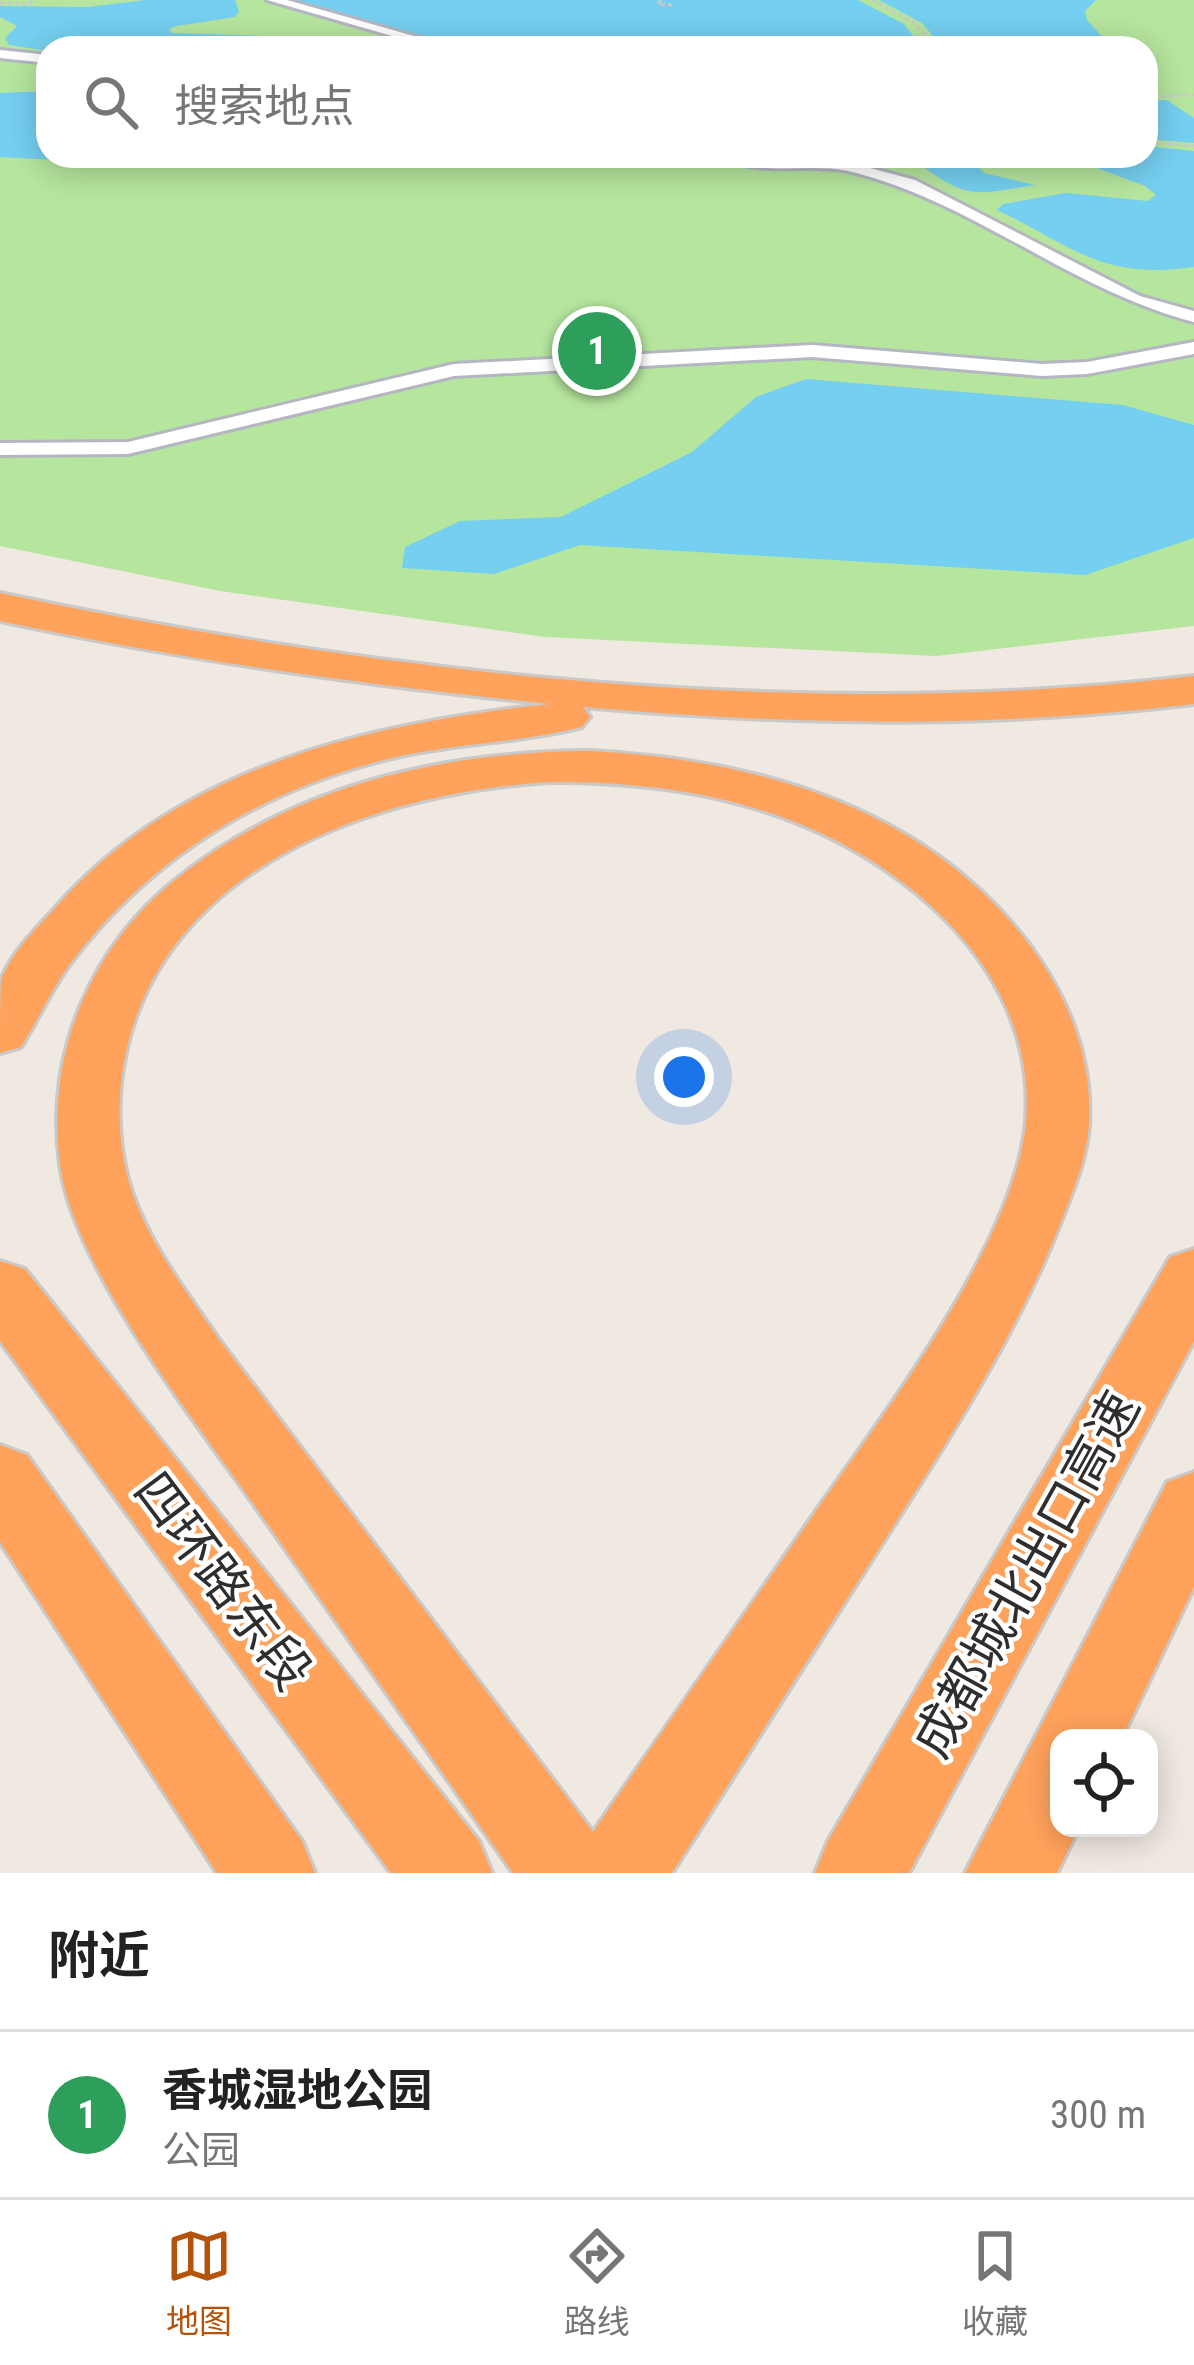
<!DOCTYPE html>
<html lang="zh">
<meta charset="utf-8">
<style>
body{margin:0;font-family:"Roboto Condensed","Noto Sans SC",sans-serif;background:#f6f6f6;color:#222}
.controls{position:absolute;right:36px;bottom:36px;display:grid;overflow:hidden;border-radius:24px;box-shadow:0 6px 30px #0003}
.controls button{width:108px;height:108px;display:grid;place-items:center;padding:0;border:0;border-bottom:3px solid #e0e0e0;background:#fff;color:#222;font:60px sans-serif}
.you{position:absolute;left:684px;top:1077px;width:42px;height:42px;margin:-30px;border:9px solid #fff;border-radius:50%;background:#1a73e8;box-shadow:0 0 0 18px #1a73e833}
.badge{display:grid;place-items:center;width:78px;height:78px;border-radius:50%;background:#b45309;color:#fff;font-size:39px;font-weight:700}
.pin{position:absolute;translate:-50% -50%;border:6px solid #fff;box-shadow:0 3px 12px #0006}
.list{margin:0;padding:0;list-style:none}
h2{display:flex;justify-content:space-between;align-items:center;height:156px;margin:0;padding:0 48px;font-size:51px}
h2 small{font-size:39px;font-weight:400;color:#767676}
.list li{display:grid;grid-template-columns:78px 1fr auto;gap:36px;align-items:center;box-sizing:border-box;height:168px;padding:0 48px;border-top:3px solid #e0e0e0}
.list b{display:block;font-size:45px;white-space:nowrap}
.list p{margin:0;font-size:39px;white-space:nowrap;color:#767676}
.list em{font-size:39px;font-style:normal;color:#767676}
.icon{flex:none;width:66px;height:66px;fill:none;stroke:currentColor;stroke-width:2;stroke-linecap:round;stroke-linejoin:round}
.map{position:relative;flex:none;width:1194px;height:1873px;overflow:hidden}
.search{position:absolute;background:#fff;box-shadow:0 6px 30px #0003;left:36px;right:36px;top:36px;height:132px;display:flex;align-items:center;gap:30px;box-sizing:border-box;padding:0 42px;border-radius:36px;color:#767676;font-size:45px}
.sheet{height:324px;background:#fff}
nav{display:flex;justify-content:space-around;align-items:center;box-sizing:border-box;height:168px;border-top:3px solid #e0e0e0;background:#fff;font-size:33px;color:#767676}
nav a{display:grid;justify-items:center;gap:6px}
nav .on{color:#b45309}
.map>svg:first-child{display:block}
.green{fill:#b6e59e;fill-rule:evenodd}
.water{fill:#75cff0}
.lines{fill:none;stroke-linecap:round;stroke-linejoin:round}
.street-casing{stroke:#b4b7c1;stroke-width:6}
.highway-casing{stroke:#c9c9c9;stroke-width:6}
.path{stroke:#c9c9c9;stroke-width:3;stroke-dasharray:4.5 3;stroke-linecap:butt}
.street{fill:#fff;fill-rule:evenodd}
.highway{fill:#ffa35c;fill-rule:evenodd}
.labels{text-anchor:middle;stroke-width:9;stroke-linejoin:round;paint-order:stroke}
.near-street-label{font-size:51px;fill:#2e2e2e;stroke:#fff}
</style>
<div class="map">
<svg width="1194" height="1873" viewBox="0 0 1194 1873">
<rect width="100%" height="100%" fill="#efe9e1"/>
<path class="green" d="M0,0h1194v626l-258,30 -391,-19 -325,-46 -220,-45zM48,48h1098v108h-1098z"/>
<path class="water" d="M146,0h89l4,11 -4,6 -58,9 -8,3 3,4 122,4 49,11 -295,3 -39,-6 -4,-7 12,-12 -17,-9v-11l88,1z
M291,0h567l46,24 19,24h-456z
M879,0h217l-11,11 2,9 19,21 -4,7h-159l-21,-25z
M48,91v65h75l-25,6 -98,-5v-64z
M1167,100l27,18v25l-48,-4v-38z
M1146,146l48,5v116c-94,13 -119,-20 -197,-57l6,-6 63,-11 82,8 8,-6 -11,-9 -80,-30h81z
M915,156h62l-2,7 9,10 51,12c-67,11 -67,14 -123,-26z
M806,379l317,26 71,20v113l-109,37 -505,-30 -86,29 -92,-6 3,-21 55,-26 101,-4 131,-65 64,-55z"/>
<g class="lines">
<defs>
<path id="street" d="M267,0h20l169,48h-22z
M0,50l48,5v8l-48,-5z
M721,156l60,4 72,-4 -2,7 64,17 225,116 54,15v11c-124,-32 -223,-122 -346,-151 -40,-9 -90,7 -127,-15z
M1194,342v12l-107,20 -45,2 -230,-19 -358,19 -326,78 -128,1v-12l128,-1 326,-78 358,-19 230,19 45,-2z"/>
<path id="highway" d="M0,593c381,81 806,129 1194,83v28c-205,25 -406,21 -611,3l7,10 -8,10c-59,15 -121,16 -181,29 -131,29 -246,97 -328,204 -20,26 -34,58 -52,87l-21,6c0,-21 0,-54 1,-73 11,-28 35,-51 55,-73 125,-142 314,-183 494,-203 -185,-19 -368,-44 -550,-83z
M589,751c141,7 288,42 393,141 64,60 112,142 107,232 -2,34 -15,64 -27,95 -46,119 -117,226 -185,333 -69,107 -137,214 -205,321h-159c-85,-121 -171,-243 -256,-364 -61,-87 -184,-242 -197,-345 -15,-111 32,-220 120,-288 117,-91 263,-124 409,-125zM550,782c133,-1 261,25 366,111 70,57 117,136 110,228 -10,120 -141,291 -210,390 -74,107 -149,213 -223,321l-373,-491c-32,-47 -69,-94 -88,-149 -14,-41 -16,-92 -7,-135 38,-191 252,-265 425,-275z
M1194,1249v92l-285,532h-94l13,-32 342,-584z
M0,1261l25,8 454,572 13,32h-101l-391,-532z
M0,1445l27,10 275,386 13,32h-98l-217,-331z
M1194,1472v115l-72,151h-63v90h20l-22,45h-92l202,-391z"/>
</defs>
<use href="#street" class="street-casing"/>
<use href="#highway" class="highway-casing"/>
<path class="path" d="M661,0l-3,4 14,1
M872,0l43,23 21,25
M0,3l30,1 2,-4
M1146,97l48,-2
M1146,142l48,4"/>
<use href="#street" class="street"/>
<use href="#highway" class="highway"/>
</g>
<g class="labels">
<g class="near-street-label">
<text transform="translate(1026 1574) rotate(-61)" y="18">成都城北出口高速</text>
<text transform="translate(223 1581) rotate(53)" y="18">四环路东段</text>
</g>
</g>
</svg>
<div class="controls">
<button><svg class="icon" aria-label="locate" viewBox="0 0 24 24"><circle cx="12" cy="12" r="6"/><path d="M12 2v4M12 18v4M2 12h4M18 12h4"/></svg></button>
</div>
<div class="you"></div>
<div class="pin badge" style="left:597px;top:351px;background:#2e9e5b">1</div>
<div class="search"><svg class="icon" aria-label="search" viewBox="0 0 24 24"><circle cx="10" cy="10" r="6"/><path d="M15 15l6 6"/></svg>搜索地点</div>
</div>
<section class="sheet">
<h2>附近<small></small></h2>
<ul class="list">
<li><span class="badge" style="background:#2e9e5b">1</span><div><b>香城湿地公园</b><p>公园</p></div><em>300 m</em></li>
</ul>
</section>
<nav>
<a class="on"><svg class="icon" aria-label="map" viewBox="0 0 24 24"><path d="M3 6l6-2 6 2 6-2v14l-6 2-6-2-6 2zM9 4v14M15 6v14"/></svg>地图</a>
<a><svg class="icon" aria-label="directions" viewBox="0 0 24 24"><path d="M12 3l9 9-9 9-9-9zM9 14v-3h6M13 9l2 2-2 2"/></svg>路线</a>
<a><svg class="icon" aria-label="saved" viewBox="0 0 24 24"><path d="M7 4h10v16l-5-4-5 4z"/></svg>收藏</a>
</nav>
